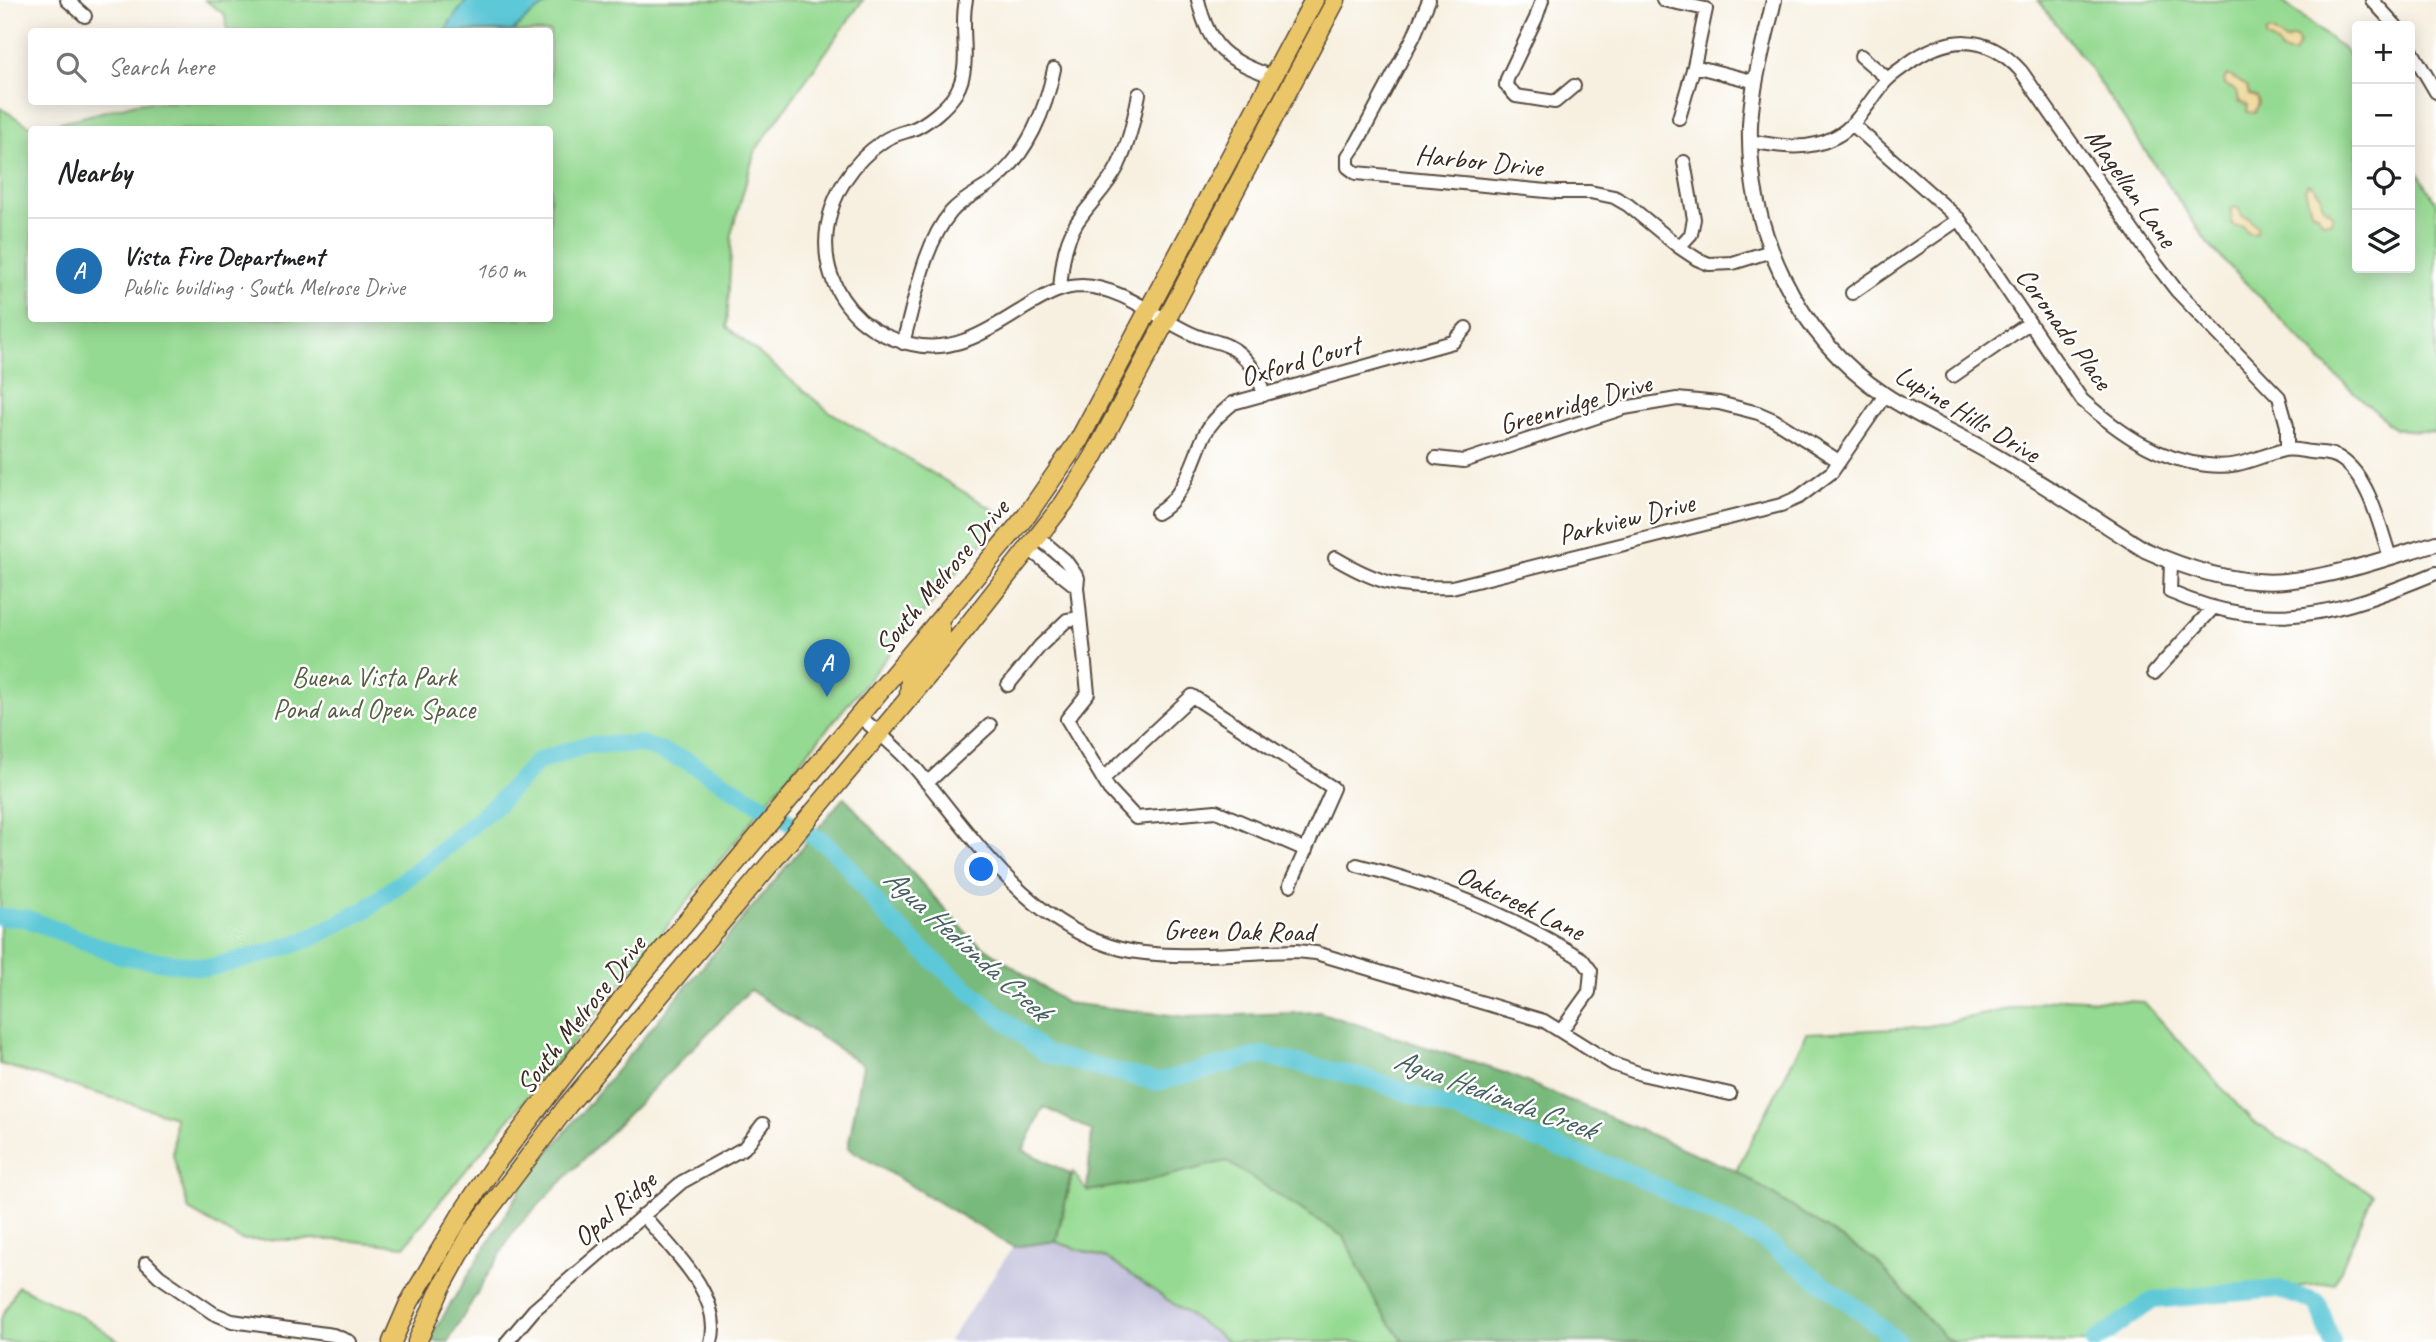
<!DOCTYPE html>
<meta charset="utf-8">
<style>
body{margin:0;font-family:Caveat,sans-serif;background:#f6f6f6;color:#202124}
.controls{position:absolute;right:21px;top:21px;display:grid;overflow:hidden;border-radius:7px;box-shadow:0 4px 18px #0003}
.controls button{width:63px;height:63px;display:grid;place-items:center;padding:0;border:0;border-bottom:2px solid #e0e0e0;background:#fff;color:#202124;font:35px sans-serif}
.you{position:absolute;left:982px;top:870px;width:24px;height:24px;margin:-18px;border:5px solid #fff;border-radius:50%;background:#1a73e8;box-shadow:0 0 0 10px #1a73e833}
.badge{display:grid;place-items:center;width:46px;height:46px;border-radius:50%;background:#1f6fb2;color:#fff;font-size:23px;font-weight:700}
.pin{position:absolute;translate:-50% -58px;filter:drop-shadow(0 2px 4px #0008)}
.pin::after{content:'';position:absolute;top:37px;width:24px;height:21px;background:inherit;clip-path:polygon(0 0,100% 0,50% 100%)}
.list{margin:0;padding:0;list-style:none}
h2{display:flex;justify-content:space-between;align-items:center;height:91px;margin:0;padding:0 28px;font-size:30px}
h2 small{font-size:23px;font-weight:400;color:#757577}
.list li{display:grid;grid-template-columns:46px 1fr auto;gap:21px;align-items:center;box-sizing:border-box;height:105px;padding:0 28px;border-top:2px solid #e0e0e0}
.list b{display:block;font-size:26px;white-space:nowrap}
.list p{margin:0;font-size:23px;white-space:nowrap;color:#757577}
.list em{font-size:23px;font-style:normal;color:#757577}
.icon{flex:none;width:38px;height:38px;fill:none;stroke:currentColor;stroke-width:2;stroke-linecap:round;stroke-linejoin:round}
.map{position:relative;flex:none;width:2436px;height:1342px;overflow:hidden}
.search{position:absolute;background:#fff;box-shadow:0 4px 18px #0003;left:28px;top:28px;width:525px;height:77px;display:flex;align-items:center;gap:18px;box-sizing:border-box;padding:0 24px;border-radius:7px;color:#757577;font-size:26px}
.panel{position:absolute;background:#fff;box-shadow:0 4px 18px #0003;left:28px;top:126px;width:525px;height:196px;border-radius:7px}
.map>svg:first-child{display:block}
.industrial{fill:#c3c1dc}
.green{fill:#95da92;stroke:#688258;stroke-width:2;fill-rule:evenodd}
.forest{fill:#78ba7c;stroke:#5a724d;stroke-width:2}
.sand{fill:#eeda9e;stroke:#94825e;stroke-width:2}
.water{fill:#5dc8d7;stroke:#4c797a;stroke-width:2}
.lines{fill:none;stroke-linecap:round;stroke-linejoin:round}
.river{stroke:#5dc8d7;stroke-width:18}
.minor-casing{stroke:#57483b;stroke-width:16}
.tertiary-casing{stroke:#57483b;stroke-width:18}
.primary-casing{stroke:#57483b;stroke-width:21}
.minor{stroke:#fff;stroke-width:12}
.tertiary{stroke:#fff;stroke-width:14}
.primary{stroke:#ebc669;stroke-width:18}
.labels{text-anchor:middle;stroke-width:5;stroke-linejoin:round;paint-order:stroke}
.street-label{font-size:28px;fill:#3b2a1e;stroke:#fff}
.park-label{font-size:28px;fill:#565f41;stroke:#fff}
.water-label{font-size:30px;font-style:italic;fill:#47615f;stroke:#fff}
</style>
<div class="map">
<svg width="2436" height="1342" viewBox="0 0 2436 1342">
<rect width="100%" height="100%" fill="#fff"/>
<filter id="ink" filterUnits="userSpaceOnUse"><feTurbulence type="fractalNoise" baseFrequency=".0143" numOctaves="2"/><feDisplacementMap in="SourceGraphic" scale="14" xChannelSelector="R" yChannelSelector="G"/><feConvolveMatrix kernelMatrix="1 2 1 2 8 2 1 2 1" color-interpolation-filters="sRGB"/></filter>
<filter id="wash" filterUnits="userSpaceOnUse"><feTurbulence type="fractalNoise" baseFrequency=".00686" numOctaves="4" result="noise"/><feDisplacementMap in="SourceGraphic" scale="28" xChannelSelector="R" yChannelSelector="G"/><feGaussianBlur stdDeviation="1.57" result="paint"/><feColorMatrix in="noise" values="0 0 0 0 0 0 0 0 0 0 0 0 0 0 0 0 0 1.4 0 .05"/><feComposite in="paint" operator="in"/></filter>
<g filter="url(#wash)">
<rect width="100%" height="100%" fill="#f7f0e0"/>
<path class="industrial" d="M1056,1242l52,17 119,83h-279l65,-95z"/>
<path class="green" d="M205,0h658l-108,151 -23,80 -5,96 100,83 177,106 -230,277 -191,238 -143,170 -35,45 -64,-6h-100l-52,-30 -16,-55 2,-38 -175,-53v-956l35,21 106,-27h409v-70l-323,-1 -2,-16zM32,130h518v188h-518z
M2038,0h242l66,51 11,19v198h53v-110l26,45v229l-41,-3 -62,-56 -124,-128 -127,-188z
M2062,998l82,4 108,119 121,73 -38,89 -182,17 -59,42h-137l-12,-4 -70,-78 -139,-89 71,-138 112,-5z
M1226,1161l118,76 34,70 26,35h-175l-121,-83 -52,-17 17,-70 14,19 56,-9z
M18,1286l70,34 33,22h-121v-22z"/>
<path class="forest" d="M844,797l127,141 95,65 122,14 131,-5 186,61 231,98 139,89 70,78 12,4h-553l-26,-35 -34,-70 -118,-76 -83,21 -56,9 5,-60 -48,-24 -21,43 48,24 -15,67 -43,6 -165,-99 15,-83 -113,-75 -235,239 -67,113 -20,-1 103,-168z"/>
<path class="sand" d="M2271,31l15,10 8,-4 4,3 1,4 -5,10 -13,-3 -4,-7 -11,-6v-5z
M2228,75l19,11 2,9 8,2 2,5 -4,11 -8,-1 1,-7 -9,-4 -2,-10 -12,-6 -1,-6z
M2308,184l5,2 8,9 1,10 11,9 -2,8h-8l-6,-9 -6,-2 -6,-22z
M2236,207l3,2 3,7 7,2 9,10 -2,6 -8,-1 -5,-7h-8l-4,-3v-14z"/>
<path class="water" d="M467,0h87l-25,16 -16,15h-66l3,-9z"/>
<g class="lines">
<path class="river" d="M0,917l25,1 98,38 85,12 59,-15 42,-14 56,-29 64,-49 70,-59 39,-41 48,-16 55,-1 46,17 138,82 19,18 42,55 57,53 103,85 111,28 105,-27 107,24 263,95 130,65 97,71 39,32
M2094,1342l59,-42 124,-11 41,14 14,39"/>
</g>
</g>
<g filter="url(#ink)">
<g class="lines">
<defs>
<path id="minor" d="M67,0l18,16
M966,0c-7,31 7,64 -10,93 -9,14 -29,31 -45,37 -10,3 -20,5 -29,12 -59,40 -79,125 -22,177 15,13 32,21 51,25 45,11 81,-16 117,-38 17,-10 33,-20 54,-20 42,1 78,35 115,50 10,4 21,5 31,10 19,9 31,29 36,49
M1198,0c12,51 29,59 75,77
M1429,0l-15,36 -57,107 -9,13v11l8,6 201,19h33l24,5 14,8 51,42 18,12 12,5 24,-1 38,-12
M1542,0l-6,18 -29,61 -1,6 10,11 39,6 19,-16
M1663,0l43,9 -12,57 -15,52
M2372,0l24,26
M2410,48l26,44
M1861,56l27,23
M1694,66l62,16
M1852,124l107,95 123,181c37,32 75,60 125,65 33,4 48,-8 77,-15 8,-2 18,1 27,2 10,1 22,1 30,7 28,18 39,68 49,98
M1750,141c29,5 57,11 85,-4 22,-11 35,-37 50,-55 6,-7 14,-12 21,-17 40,-30 80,-33 115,6l135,193 21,27 102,106 8,29v23
M1679,247l12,-13 3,-15 -10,-57
M1060,290c2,-28 5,-54 23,-76 12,-16 26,-30 35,-48 11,-23 16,-47 21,-72
M1852,293l107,-74
M903,343c12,-42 20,-98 48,-131 11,-13 30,-21 43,-31 34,-27 52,-72 60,-112
M1953,376l76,-53
M1436,458l28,3 160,-53 53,-9 42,4 39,10 16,7 65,41
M1157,513c27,-15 35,-50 47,-77 6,-14 18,-23 29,-33l220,-61 13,-14
M1038,537l27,23 13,18 -1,9 11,106 -21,26 42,70 27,29 80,-7 90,39
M1029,549l48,38
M1335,558c44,26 66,31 117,29l329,-82 18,-8 33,-25 53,-77
M2171,562l-1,30c102,44 169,21 266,-19
M2154,673l59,-65
M1008,685l32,-39 27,-26 13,-2
M859,716c20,17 41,34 58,54 57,68 112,156 204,179 50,12 122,3 175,2l20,2 228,68 69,43 28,10 89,20
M1103,779l89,-83 141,92 -43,97
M927,783l63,-58
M1357,865c80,20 155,50 225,94l9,12 -2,21 -28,39
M643,1215c27,33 81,80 68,127
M146,1263l13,13 54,37 19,8 101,14 17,7
M507,1342l27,-32 148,-128 62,-34 19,-24"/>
<path id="tertiary" d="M1774,0c-9,41 -22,83 -24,125 -3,105 46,211 135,270 33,22 72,38 107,59 52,30 102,64 153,96 42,19 93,35 140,31 52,-5 102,-23 151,-38"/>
<path id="primary" d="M909,697l1,-17 31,-47 -2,-12
M392,1342l17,-39 53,-90 31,-46 132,-172 402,-480 52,-75 235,-440
M417,1342l24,-54 31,-56 96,-127 372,-444 124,-158 29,-45 243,-458"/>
</defs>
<use href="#minor" class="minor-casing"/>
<use href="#tertiary" class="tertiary-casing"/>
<use href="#primary" class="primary-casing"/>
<use href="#minor" class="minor"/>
<use href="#tertiary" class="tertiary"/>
<use href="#primary" class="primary"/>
</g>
</g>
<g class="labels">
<g class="street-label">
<text transform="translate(1479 160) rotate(6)" y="10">Harbor Drive</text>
<text transform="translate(2132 187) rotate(55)" y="10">Magellan Lane</text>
<text transform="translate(2065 328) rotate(54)" y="10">Coronado Place</text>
<text transform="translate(1300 360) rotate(-16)" y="10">Oxford Court</text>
<text transform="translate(1575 403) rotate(-16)" y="10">Greenridge Drive</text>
<text transform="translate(1968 413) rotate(31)" y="10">Lupine Hills Drive</text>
<text transform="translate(1626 518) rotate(-14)" y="10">Parkview Drive</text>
<text transform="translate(941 576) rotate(-50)" y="10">South Melrose Drive</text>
<text transform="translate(1521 902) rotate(26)" y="10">Oakcreek Lane</text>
<text transform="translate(1239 930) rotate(1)" y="10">Green Oak Road</text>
<text transform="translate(580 1014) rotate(-52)" y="10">South Melrose Drive</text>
<text transform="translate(614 1208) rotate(-41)" y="10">Opal Ridge</text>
</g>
<g class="park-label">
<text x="374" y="686">Buena Vista Park<tspan x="374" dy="32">Pond and Open Space</tspan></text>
</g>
<g class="water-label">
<text transform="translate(967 944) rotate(42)" y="10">Agua Hedionda Creek</text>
<text transform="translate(1495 1094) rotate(20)" y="10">Agua Hedionda Creek</text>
</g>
</g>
</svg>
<div class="controls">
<button>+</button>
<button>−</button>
<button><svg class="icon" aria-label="locate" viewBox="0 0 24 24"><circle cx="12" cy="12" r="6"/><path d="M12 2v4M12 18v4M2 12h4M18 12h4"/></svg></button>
<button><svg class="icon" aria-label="layers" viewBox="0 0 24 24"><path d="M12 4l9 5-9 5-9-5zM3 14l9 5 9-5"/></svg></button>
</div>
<div class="you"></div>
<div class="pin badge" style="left:827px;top:697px">A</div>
<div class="search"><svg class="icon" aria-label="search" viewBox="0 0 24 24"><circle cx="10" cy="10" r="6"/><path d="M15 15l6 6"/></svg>Search here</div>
<section class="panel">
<h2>Nearby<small></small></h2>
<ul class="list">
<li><span class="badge">A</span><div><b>Vista Fire Department</b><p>Public building · South Melrose Drive</p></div><em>160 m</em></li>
</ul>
</section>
</div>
